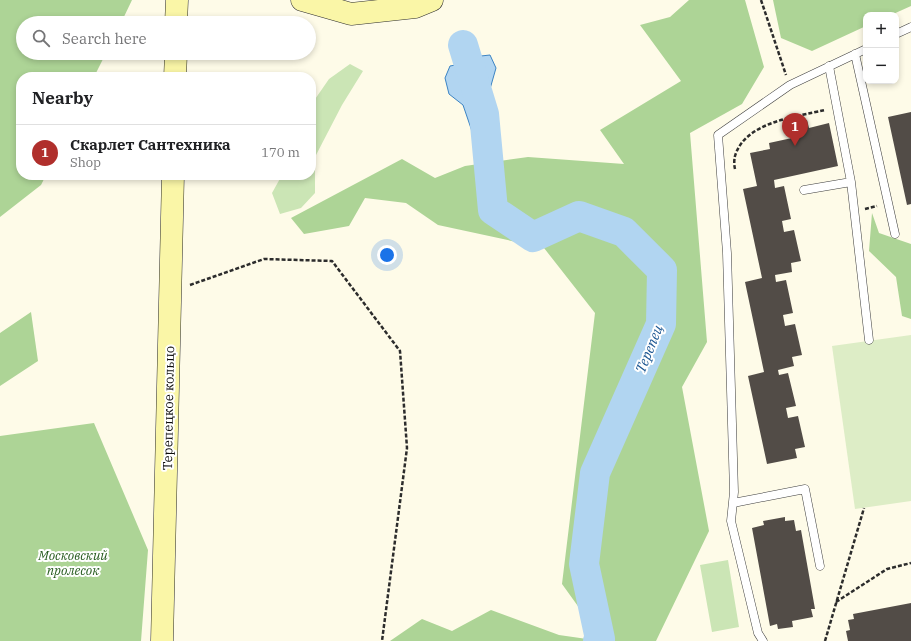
<!DOCTYPE html>
<meta charset="utf-8">
<style>
body{margin:0;font-family:"IBM Plex Serif",serif;background:#f2f2f2;color:#202124}
.controls{position:absolute;right:12px;top:12px;display:grid;overflow:hidden;border-radius:8px;box-shadow:0 2px 6px #0003}
.controls button{width:36px;height:36px;display:grid;place-items:center;padding:0;border:0;border-bottom:1px solid #e0e0e0;background:#fff;color:#202124;font:20px sans-serif}
.you{position:absolute;left:387px;top:255px;width:14px;height:14px;margin:-10px;border:3px solid #fff;border-radius:50%;background:#1a73e8;box-shadow:0 0 0 6px #1a73e833}
.badge{display:grid;place-items:center;width:26px;height:26px;border-radius:50%;background:#b02f2c;color:#fff;font-size:13px;font-weight:700}
.pin{position:absolute;translate:-50% -33px;filter:drop-shadow(0 1px 2px #0008)}
.pin::after{content:'';position:absolute;top:21px;width:14px;height:12px;background:inherit;clip-path:polygon(0 0,100% 0,50% 100%)}
.list{margin:0;padding:0;list-style:none}
h2{display:flex;justify-content:space-between;align-items:center;height:52px;margin:0;padding:0 16px;font-size:17px}
h2 small{font-size:13px;font-weight:400;color:#757577}
.list li{display:grid;grid-template-columns:26px 1fr auto;gap:12px;align-items:center;box-sizing:border-box;height:56px;padding:0 16px;border-top:1px solid #e0e0e0}
.list b{display:block;font-size:15px;white-space:nowrap}
.list p{margin:0;font-size:13px;white-space:nowrap;color:#757577}
.list em{font-size:13px;font-style:normal;color:#757577}
.icon{flex:none;width:22px;height:22px;fill:none;stroke:currentColor;stroke-width:2;stroke-linecap:round;stroke-linejoin:round}
.map{position:relative;flex:none;width:911px;height:641px;overflow:hidden}
.search{position:absolute;background:#fff;box-shadow:0 2px 6px #0003;left:16px;top:16px;width:300px;height:44px;display:flex;align-items:center;gap:10px;box-sizing:border-box;padding:0 14px;border-radius:22px;color:#757577;font-size:15px}
.panel{position:absolute;background:#fff;box-shadow:0 2px 6px #0003;left:16px;top:72px;width:300px;height:108px;border-radius:16px}
.map>svg:first-child{display:block}
.green{fill:#cbe5b5}
.forest{fill:#add496}
.pitch{fill:#ddedc6}
.water{fill:#b1d5f1;stroke:#3c84c4}
.lines{fill:none;stroke-linecap:round;stroke-linejoin:round}
.river{stroke:#b1d5f1;stroke-width:30}
.building{fill:#524c47}
.lane-casing{stroke:#3d3d3d;stroke-width:9}
.secondary-casing{stroke:#2c2c2c;stroke-width:23}
.path{stroke:#2c2c2c;stroke-width:2.5;stroke-dasharray:4 2;stroke-linecap:butt}
.lane{stroke:#fff;stroke-width:8}
.secondary{stroke:#faf6a7;stroke-width:22}
.labels{text-anchor:middle;stroke-width:4;stroke-linejoin:round;paint-order:stroke}
.street-label{font-size:13px;fill:#0a0a0a;stroke:#fff}
.park-label{font-size:13px;font-style:italic;fill:#285c20;stroke:#fff}
.water-label{font-size:14px;font-style:italic;fill:#1d5792;stroke:#fff}
</style>
<div class="map">
<svg width="911" height="641" viewBox="0 0 911 641">
<rect width="100%" height="100%" fill="#fefbe8"/>
<path class="green" d="M350,64l13,7 -21,34 -27,52v36l-14,15 -21,6 -8,-21 10,-18h29v-70l18,-26z
M728,560l11,67 -27,5 -12,-67z"/>
<path class="forest" d="M0,0h132l-11,23h-98v30h83l-12,24h-73v98h25l-5,10 -41,32z
M689,0h56l19,67 -22,37 -52,29 17,209 -25,45 27,144 -53,110h-53l-41,-57 33,-271 -51,-65 -106,-23 -32,-22 -41,-5 -16,28 -45,8 -13,-16 111,-59 33,19 30,-12 63,-9 96,7 -24,-34 81,-49 -41,-56 30,-8z
M773,0h138v6l-20,9h-25v11l-54,25 -31,-13z
M872,213l7,20 32,11v75l-9,-3 -6,-39 -27,-26z
M31,312l7,49 -38,25v-53z
M94,423l54,127 -7,91h-141v-205z
M491,610l68,25 42,6h-211l32,-22 30,12z"/>
<path class="pitch" d="M911,335v166l-56,8 -23,-163z"/>
<path class="water" d="M463,45l9,12 18,-2 6,13 -6,21 -1,73 -12,-16 -14,-41 -14,-11 -4,-16 5,-12 11,-2z"/>
<g class="lines">
<path class="river" d="M463,45l21,69 9,96 40,27 46,-21 45,16 38,38 -1,54 -66,149 -11,91 16,75 -2,2"/>
</g>
<path class="building" d="M911,112v92l-4,1 -19,-88z
M807,120l2,8 20,-5 9,43 -64,14 1,8 9,-2 7,33 -9,2 2,11 10,-2 7,31 -10,2 1,9 -17,3 1,7 10,-2 7,33 -10,2 2,11 10,-2 7,31 -10,2 2,9 -16,4 1,5 9,-2 8,33 -10,2 2,10 10,-2 7,31 -10,2 2,9 -30,6 -19,-88 16,-4 -19,-90 17,-4 -19,-89 14,-3 -7,-33 20,-4 -1,-6 23,-5 -3,-14z
M785,517v4l9,-1 2,11 5,-1 14,79h-4l2,8 -21,4 1,6 -15,2 -1,-5 -7,2 -18,-98 12,-3 -1,-4z
M911,603v38h-63l-2,-10 4,-1 -2,-10 6,-1 -1,-5z"/>
<g class="lines">
<defs>
<path id="lane" d="M896,34l15,-7
M855,54l40,180
M851,182l18,158
M804,190l47,-8 -22,-116
M733,503l72,-14 15,77
M763,641l-5,-8 -27,-112 3,-29 -7,-239 -9,-118 72,-50 76,-36"/>
<path id="secondary" d="M302,0l49,14 64,-7 17,-7
M176,23l1,-23
M175,77l1,-24
M162,641l11,-466"/>
</defs>
<use href="#lane" class="lane-casing"/>
<use href="#secondary" class="secondary-casing"/>
<path class="path" d="M761,0l25,75
M735,169c-1,-4 -1,-9 0,-13 10,-34 60,-39 90,-46
M865,209l12,-3
M190,285l74,-26 68,2 68,90 7,97 -25,193
M836,602l51,-33 24,-6
M825,641l39,-133"/>
<use href="#lane" class="lane"/>
<use href="#secondary" class="secondary"/>
</g>
<g class="labels">
<g class="street-label">
<text transform="translate(168 408) rotate(-89)" y="5">Терепецкое кольцо</text>
</g>
<g class="park-label">
<text x="73" y="560">Московский<tspan x="73" dy="15">пролесок</tspan></text>
</g>
<g class="water-label">
<text transform="translate(649 349) rotate(-68)" y="5">Терепец</text>
</g>
</g>
</svg>
<div class="controls">
<button>+</button>
<button>−</button>
</div>
<div class="you"></div>
<div class="pin badge" style="left:795px;top:146px">1</div>
<div class="search"><svg class="icon" aria-label="search" viewBox="0 0 24 24"><circle cx="10" cy="10" r="6"/><path d="M15 15l6 6"/></svg>Search here</div>
<section class="panel">
<h2>Nearby<small></small></h2>
<ul class="list">
<li><span class="badge">1</span><div><b>Скарлет Сантехника</b><p>Shop</p></div><em>170 m</em></li>
</ul>
</section>
</div>
